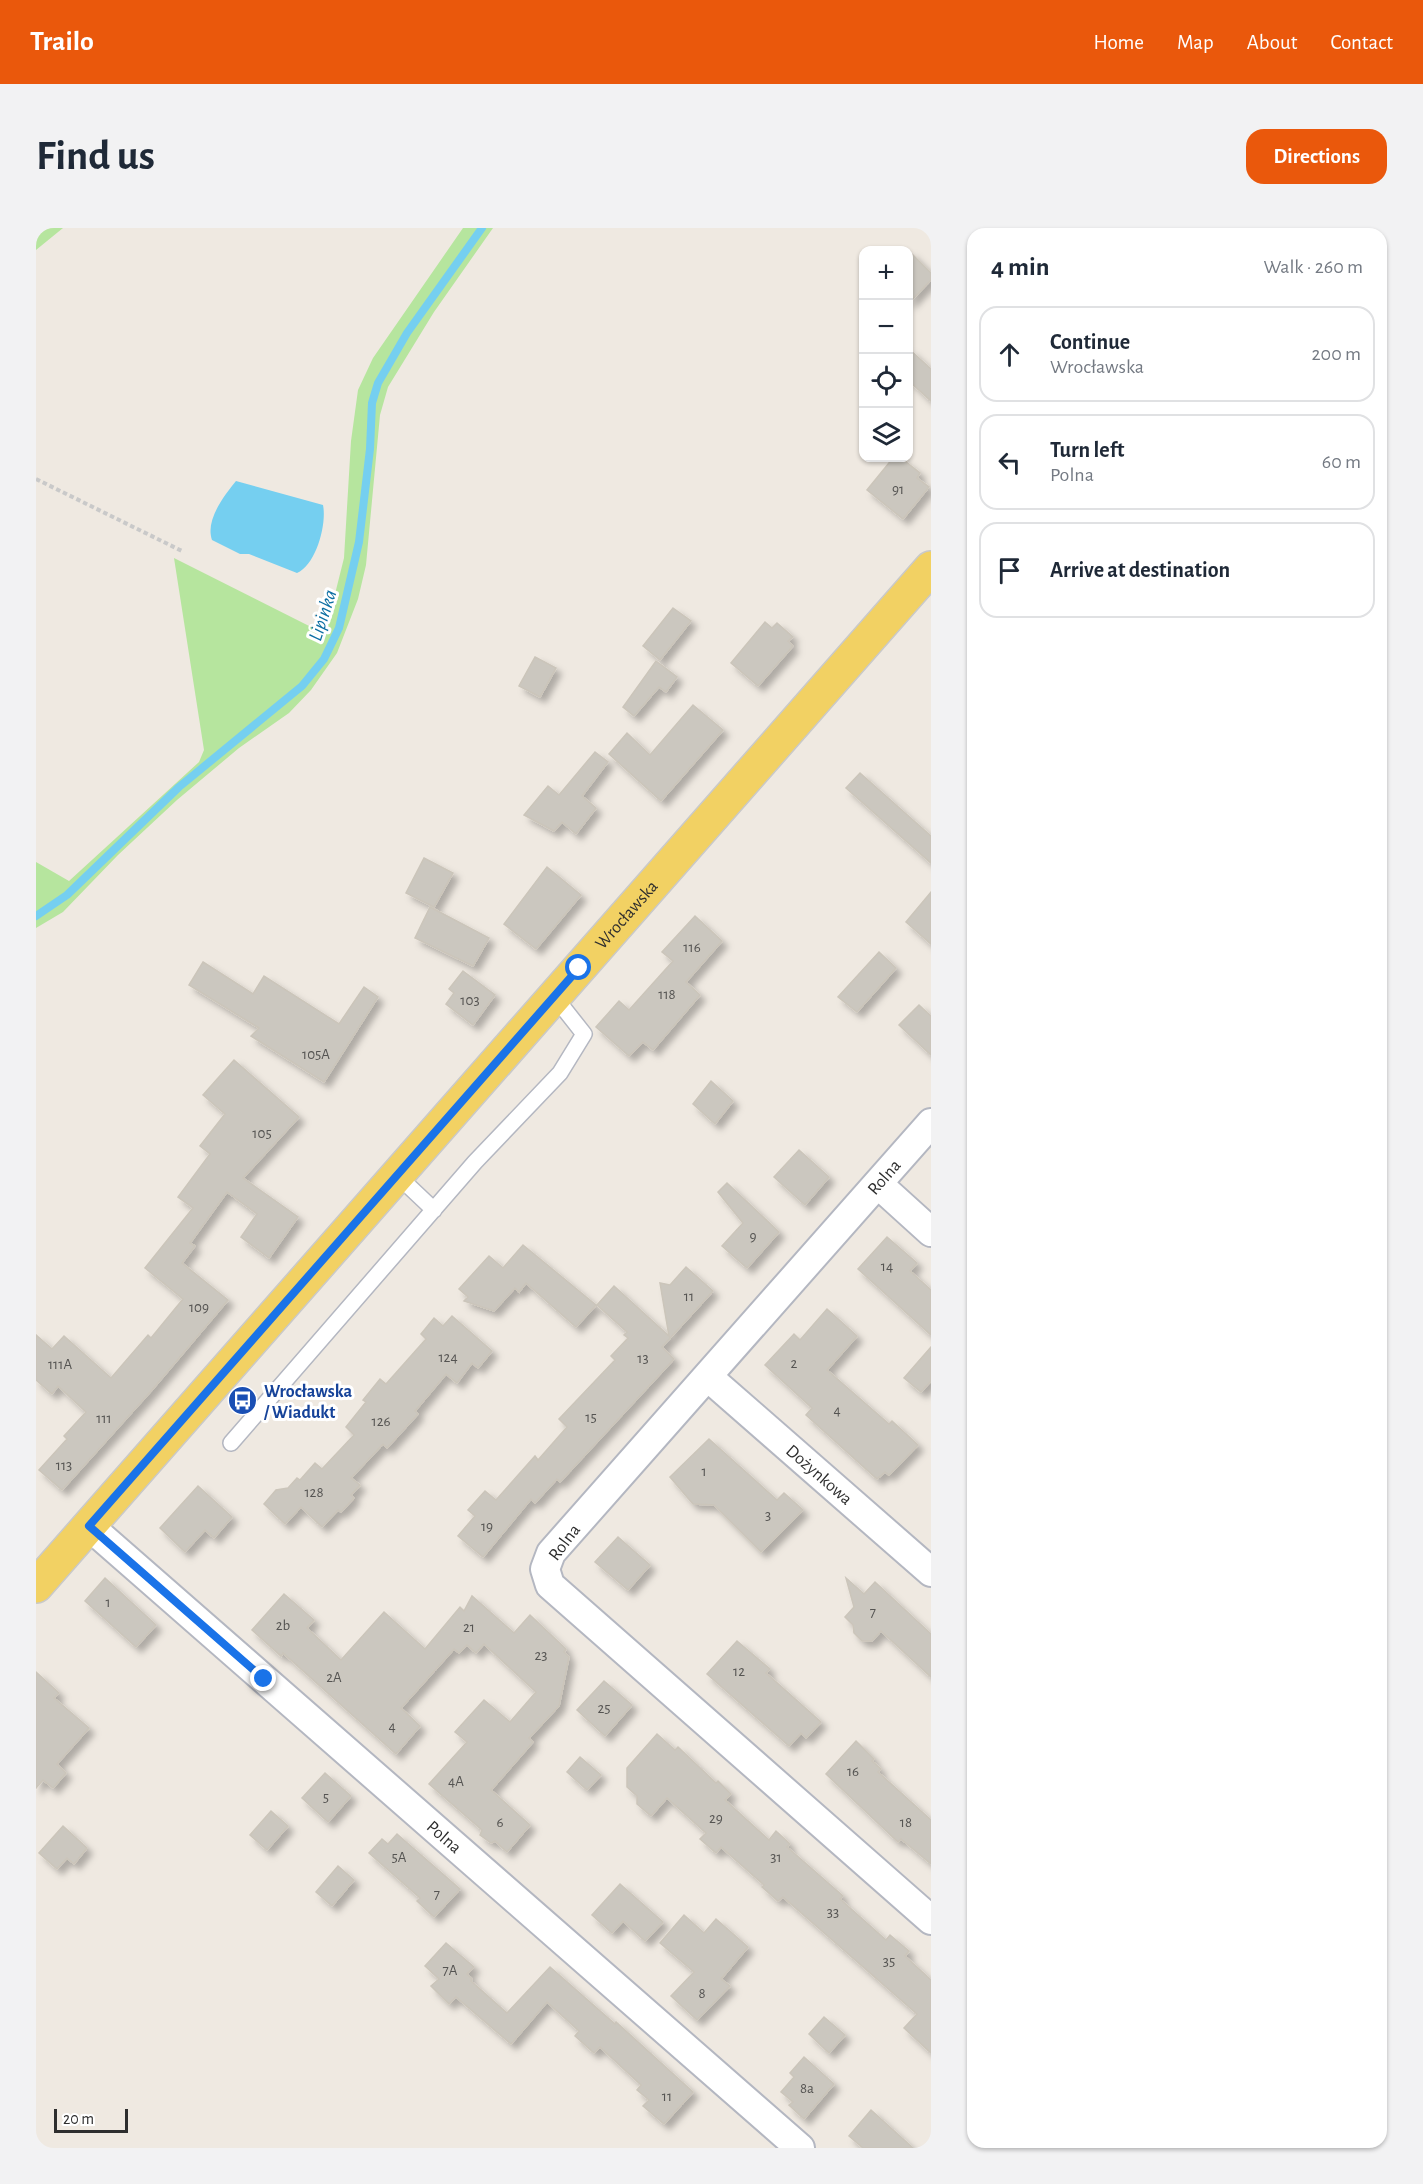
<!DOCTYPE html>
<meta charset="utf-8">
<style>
body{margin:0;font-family:"Alegreya Sans",sans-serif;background:#f2f2f3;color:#1f2937}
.controls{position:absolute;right:18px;top:18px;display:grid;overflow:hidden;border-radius:12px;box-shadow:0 2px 4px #0004}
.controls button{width:54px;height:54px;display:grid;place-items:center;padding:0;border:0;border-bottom:2px solid #e0e1e3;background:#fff;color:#1f2937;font:30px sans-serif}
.scale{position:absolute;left:18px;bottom:15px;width:74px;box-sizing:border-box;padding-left:6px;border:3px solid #2e2e2e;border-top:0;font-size:16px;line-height:21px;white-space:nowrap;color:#2e2e2e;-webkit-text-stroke:4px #fff;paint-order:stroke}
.stop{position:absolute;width:18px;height:18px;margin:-14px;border:4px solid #1a73e8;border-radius:50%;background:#fff}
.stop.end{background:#1a73e8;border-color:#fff;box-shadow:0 2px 6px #0008}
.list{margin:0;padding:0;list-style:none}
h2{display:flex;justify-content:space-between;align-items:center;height:78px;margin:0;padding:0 24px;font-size:26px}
h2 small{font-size:20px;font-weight:400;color:#747a83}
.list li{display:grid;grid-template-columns:39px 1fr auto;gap:18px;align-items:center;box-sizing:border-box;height:96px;margin:0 12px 12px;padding:0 12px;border:2px solid #e0e1e3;border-radius:18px}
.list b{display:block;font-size:22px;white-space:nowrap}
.list p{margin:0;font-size:20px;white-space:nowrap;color:#747a83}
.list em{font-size:20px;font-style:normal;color:#747a83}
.icon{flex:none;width:33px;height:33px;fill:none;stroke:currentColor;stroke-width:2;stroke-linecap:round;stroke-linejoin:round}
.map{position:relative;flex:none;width:895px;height:1920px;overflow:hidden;border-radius:18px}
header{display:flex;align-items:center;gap:36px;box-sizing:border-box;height:84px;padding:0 30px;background:#ea580c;color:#fff}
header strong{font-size:28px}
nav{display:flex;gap:33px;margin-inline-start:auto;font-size:21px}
.intro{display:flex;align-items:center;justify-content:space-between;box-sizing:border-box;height:144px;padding:0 36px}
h1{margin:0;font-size:42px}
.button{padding:15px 27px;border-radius:18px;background:#ea580c;color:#fff;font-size:21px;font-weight:700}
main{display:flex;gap:36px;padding:0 36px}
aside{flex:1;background:#fff;border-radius:18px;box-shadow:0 2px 4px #0004}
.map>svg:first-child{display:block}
.green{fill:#b6e59e}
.water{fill:#75cff0}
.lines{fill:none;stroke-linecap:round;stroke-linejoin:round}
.stream{stroke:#75cff0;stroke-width:8}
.building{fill:#cbc7bf;stroke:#cbc5ba;stroke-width:1.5;filter:url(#shadow)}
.lane-casing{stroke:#b4b7c1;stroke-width:18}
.street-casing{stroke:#b4b7c1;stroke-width:32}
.primary-casing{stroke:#c9c9c9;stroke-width:36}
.path{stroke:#c9c9c9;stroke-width:4;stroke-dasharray:4.5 3;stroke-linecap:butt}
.lane{stroke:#fff;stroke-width:15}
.street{stroke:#fff;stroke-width:28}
.primary{stroke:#f2d163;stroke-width:33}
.route{stroke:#1a73e8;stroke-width:8}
.labels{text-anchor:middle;stroke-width:6;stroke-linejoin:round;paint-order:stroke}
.number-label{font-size:15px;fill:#555452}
.street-label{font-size:18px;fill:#2e2e2e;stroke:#fff}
.transit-label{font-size:18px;font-weight:bold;fill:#164399;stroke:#fff;text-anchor:start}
.water-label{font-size:20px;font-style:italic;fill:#0d6fa3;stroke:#fff}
</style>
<header>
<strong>Trailo</strong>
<nav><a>Home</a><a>Map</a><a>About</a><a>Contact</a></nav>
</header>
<div class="intro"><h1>Find us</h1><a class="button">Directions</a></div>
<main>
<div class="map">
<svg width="895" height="1920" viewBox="0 0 895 1920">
<defs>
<filter id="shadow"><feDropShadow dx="5.5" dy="5.5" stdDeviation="3" flood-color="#0004"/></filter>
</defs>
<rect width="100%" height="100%" fill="#efe9e1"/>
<path class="green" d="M8,0h19l-27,22v-16z
M427,0h30l-59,84 -46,75 -8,28 -14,150 -8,34 -21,54 -26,37 -22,23 -50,35 -62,52 -59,55 -55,57 -27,16v-66l33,19 130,-119 5,-12 -30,-192 151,76 19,-76 7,-117 7,-51 15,-32z"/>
<path class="water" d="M200,253l87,24c4,19 -7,60 -26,68l-48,-19h-9l-28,-14c-7,-20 12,-44 24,-59z"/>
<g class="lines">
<path class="stream" d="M0,688l31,-21 112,-108 123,-101 22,-27 15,-31 20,-86 11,-93 2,-46 6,-20 29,-50 75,-105"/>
</g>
<path class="building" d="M873,23l22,22v7l-22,23z
M873,121l22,20v32l-22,-20z
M857,230h8l19,15 -3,5 12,9 -26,32 -36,-29z
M637,380l18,13 -31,39 -17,-14z
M729,394l7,6 5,-5 16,14 -5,4 5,5 -35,40 -27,-23z
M499,429l21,11 -16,29 -21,-11z
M620,433l21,16 -11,15 -7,-5 -25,29 -11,-9z
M657,477l30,25 -62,71 -52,-47 18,-21 23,22z
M559,524l13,10 -26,34 14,12 -20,26 -14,-12 -8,9 -30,-16 24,-29 11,9z
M824,545l71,63v27l-85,-75z
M388,630l29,15 -19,34 -28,-14z
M511,639l34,28 -45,54 -32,-25z
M895,664v52l-25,-22z
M394,679l59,31 -16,28 -58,-28z
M659,688l27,25 -36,41 14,13 -47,55 -10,-8 -14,14 -33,-29 23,-26 10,9 44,-49 -11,-9z
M843,724l17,16 -39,44 -19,-15z
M167,734l50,32 11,-18 75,48 25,-37 14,10 -54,85 -73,-46 8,-8 -70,-43z
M427,743l32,24 -22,30 -27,-21 8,-11 -5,-4z
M883,777l12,11v39l-32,-30z
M198,832l65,57 -56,61 55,39 -29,41 -28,-21 16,-23 -30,-22 -37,51 5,3 -13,17 46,37 -76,90 -90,100 -23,-20 28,-31 -3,-3 22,-24 -28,-26 -6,8 -16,-14v-45l16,14 12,-13 47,42 37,-43 3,3 32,-39 -38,-31 48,-60 -15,-11 32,-43 -10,-8 25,-32 -22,-19z
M675,853l22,20 -18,23 -22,-20z
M763,922l30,27 -24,28 -31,-28z
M691,955l52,49 -32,36 -25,-22 21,-23 -25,-31z
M851,1009l30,26 -7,8 21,19v45l-73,-66z
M487,1017l73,60 -20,22 -50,-44 -7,9 -4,-4 -21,23 -30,-10 4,-4 -9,-8 30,-33 14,12z
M650,1039l27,24 -51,56 12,12 -114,123 -3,-3 -22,24 -4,-4 -48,58 -25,-21 17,-20 -7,-6 17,-19 11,9 39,-44 3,4 29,-33 -8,-8 56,-59 -4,-4 17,-18 -4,-3 3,-3 -30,-27 17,-19 55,50 -9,-53 10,2z
M791,1081l30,27 -30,34 62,54 3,-3 26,24 -29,30 -4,-3 -8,7 -71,-64 6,-7 -47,-43 29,-31 6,6z
M416,1088l40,35 -14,17 -6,-5 -15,20 -11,-9 -31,37 3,3 -31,34 -4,-4 -32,34 9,7 -9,10 3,3 -13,14 -3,-2 -16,17 -21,-20 -16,17 -21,-20 12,-14 12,-2 9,-10 3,2 15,-17 7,6 32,-34 -8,-8 20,-25 -3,-2 17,-21 6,5 40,-45 -5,-5 13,-16 9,8z
M895,1119v34l-10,11 -17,-14z
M673,1211l68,61 7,-7 19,17 -42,42 -47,-47 -21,-1 -23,-27z
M162,1258l34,31 -18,21 -9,-8 -20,22 -25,-24z
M582,1309l32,28 -22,25 -33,-28z
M69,1350l51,47 -20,22 -51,-46z
M810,1350l18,16 11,-12 56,52v43l-50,-46 -9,10h-10l-8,-8 -1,-8 -8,-8 9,-10z
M248,1366l30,26 -7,8 34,32 43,-48 41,37 35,-42 4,4 8,-15 42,37 16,-18 36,34 -2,3 5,5 -10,49 -30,32 4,4 -42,48 39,35 -23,27 -12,-11 -4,2 -11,-8 2,-5 -53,-46 38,-42 -12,-10 29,-32 26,22 26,-30 -52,-48 -8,9 -9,-8 -8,8 -5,-4 -53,59 19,18 -24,28 -113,-101 -2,3 -29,-26z
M701,1413l33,28 -4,4 55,49 -15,16 -5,-5 -12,13 -82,-72z
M0,1444l23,21 -5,5 35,30 -32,36 9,9 -13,15 -10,-8 -7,8z
M568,1453l28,24 -27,31 -28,-26z
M621,1506l18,16 3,-3 38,36 2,-2 13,13 -6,6 44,40 7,-9 14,13 -3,3 56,49 -3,3 46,41 4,-5 19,16 -4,5 26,24v73l-27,-25 13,-14 -134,-117 -5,4 -16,-14 2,-2 -43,-38 -5,6 -16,-14 6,-6 -39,-35 -16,18 -14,-12v-8l-10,-9v-19z
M820,1513l18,18 -2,2 9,8 -3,3 53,48v44l-30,-25 -3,3 -72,-68z
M544,1529l21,18 -14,15 -20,-18z
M289,1545l26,23 -23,26 -26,-24z
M235,1583l17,15 -21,24 -17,-15z
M27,1598l24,22 -13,16 -7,-6 -10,11 -18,-16z
M361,1606l63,55 -26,28 -17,-16 3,-3 -51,-45 13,-14 6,5z
M302,1638l16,14 -22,26 -16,-14z
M584,1656l43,38 -18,19 -22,-20 -11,12 -20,-18z
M648,1687l20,18 12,-14 32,28 -27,32 9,7 -33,34 -26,-24 23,-24 -34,-29z
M410,1715l28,24 -7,7 5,5 -1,2 36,32 43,-46 65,57 1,-2 77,70 -29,32 -21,-18 6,-6 -12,-10 4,-5 -41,-38 -6,6 -19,-17 4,-5 -32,-29 -36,42 -55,-47 -7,7 -18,-18 8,-7 -14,-13z
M788,1789l21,18 -16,18 -20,-19z
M768,1829l30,27 -30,35 -15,-14 4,-3 -12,-10 13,-15 -4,-4z
M835,1882l42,38h-50l-14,-12z"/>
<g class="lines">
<defs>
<path id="lane" d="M361,947l37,35
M195,1215l244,-281 85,-89 24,-39 -30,-38"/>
<g id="street">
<path d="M895,895l-380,430 -6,16 5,16 381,335"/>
<path d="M842,956l53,48"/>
<path id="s1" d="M672,1149l223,195"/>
<path id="s2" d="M53,1298l711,622"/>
</g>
<g id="primary">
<path id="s3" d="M0,1358l895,-1018"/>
</g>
</defs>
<use href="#lane" class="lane-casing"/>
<use href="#street" class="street-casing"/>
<use href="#primary" class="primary-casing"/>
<path class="path" d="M0,251l148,73"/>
<use href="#lane" class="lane"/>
<use href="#street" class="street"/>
<use href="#primary" class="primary"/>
</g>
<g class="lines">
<path class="route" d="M228,1451l-175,-153 490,-558"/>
</g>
<defs>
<symbol id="bus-disc" viewBox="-11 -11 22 22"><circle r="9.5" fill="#1a4fb4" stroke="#fff"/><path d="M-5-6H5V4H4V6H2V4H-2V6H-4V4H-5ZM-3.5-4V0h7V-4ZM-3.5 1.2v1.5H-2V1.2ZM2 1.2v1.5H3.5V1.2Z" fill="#fff"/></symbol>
</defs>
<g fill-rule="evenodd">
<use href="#bus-disc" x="190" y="1156" width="33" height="33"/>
</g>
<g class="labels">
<g class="number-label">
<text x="862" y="266">91</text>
<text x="656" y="724">116</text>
<text x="631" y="771">118</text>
<text x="434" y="777">103</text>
<text x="280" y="831">105A</text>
<text x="226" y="910">105</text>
<text x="717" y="1013">9</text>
<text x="851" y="1043">14</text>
<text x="653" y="1073">11</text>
<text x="163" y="1084">109</text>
<text x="412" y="1134">124</text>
<text x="607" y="1135">13</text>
<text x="758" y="1140">2</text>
<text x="24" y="1141">111A</text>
<text x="801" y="1187">4</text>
<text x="555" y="1194">15</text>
<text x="68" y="1195">111</text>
<text x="345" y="1198">126</text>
<text x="28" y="1242">113</text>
<text x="668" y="1248">1</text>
<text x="278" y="1269">128</text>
<text x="732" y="1292">3</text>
<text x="451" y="1303">19</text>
<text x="72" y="1379">1</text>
<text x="837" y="1389">7</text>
<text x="247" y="1402">2b</text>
<text x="433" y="1404">21</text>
<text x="505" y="1432">23</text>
<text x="703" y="1448">12</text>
<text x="298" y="1454">2A</text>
<text x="568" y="1485">25</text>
<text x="356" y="1503">4</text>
<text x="817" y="1548">16</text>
<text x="420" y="1558">4A</text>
<text x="290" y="1574">5</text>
<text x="680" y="1595">29</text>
<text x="464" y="1599">6</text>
<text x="870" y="1599">18</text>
<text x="363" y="1634">5A</text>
<text x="740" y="1634">31</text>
<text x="401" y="1671">7</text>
<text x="797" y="1689">33</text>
<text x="853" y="1738">35</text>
<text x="414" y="1747">7A</text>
<text x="666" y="1770">8</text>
<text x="771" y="1865">8a</text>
<text x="631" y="1873">11</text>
</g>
<g class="street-label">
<text dy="6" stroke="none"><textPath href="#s3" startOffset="894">Wrocławska</textPath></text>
<text transform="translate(848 949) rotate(-49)" y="6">Rolna</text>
<text dy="6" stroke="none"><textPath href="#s1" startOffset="148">Dożynkowa</textPath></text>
<text transform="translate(528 1314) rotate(-53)" y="6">Rolna</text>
<text dy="6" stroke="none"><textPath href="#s2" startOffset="472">Polna</textPath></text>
</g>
<g class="transit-label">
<text x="228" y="1169">Wrocławska<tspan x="228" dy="21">/ Wiadukt</tspan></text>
</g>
<g class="water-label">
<text transform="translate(286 387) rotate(-72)" y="7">Lipinka</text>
</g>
</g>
</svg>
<div class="controls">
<button>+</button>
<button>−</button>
<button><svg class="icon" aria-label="locate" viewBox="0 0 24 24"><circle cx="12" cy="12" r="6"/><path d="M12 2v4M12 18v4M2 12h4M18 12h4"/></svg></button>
<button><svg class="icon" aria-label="layers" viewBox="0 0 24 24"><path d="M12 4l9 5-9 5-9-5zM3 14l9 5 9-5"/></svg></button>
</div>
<div class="scale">20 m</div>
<div class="stop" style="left:543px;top:740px"></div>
<div class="stop end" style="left:228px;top:1451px"></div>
</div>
<aside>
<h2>4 min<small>Walk · 260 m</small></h2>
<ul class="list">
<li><svg class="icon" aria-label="ahead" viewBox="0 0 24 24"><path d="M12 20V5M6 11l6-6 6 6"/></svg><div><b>Continue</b><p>Wrocławska</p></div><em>200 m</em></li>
<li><svg class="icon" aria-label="left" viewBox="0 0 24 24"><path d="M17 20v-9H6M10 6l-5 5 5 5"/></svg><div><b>Turn left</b><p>Polna</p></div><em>60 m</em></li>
<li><svg class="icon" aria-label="arrive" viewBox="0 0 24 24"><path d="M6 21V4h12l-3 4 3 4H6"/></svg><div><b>Arrive at destination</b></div></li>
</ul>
</aside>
</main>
